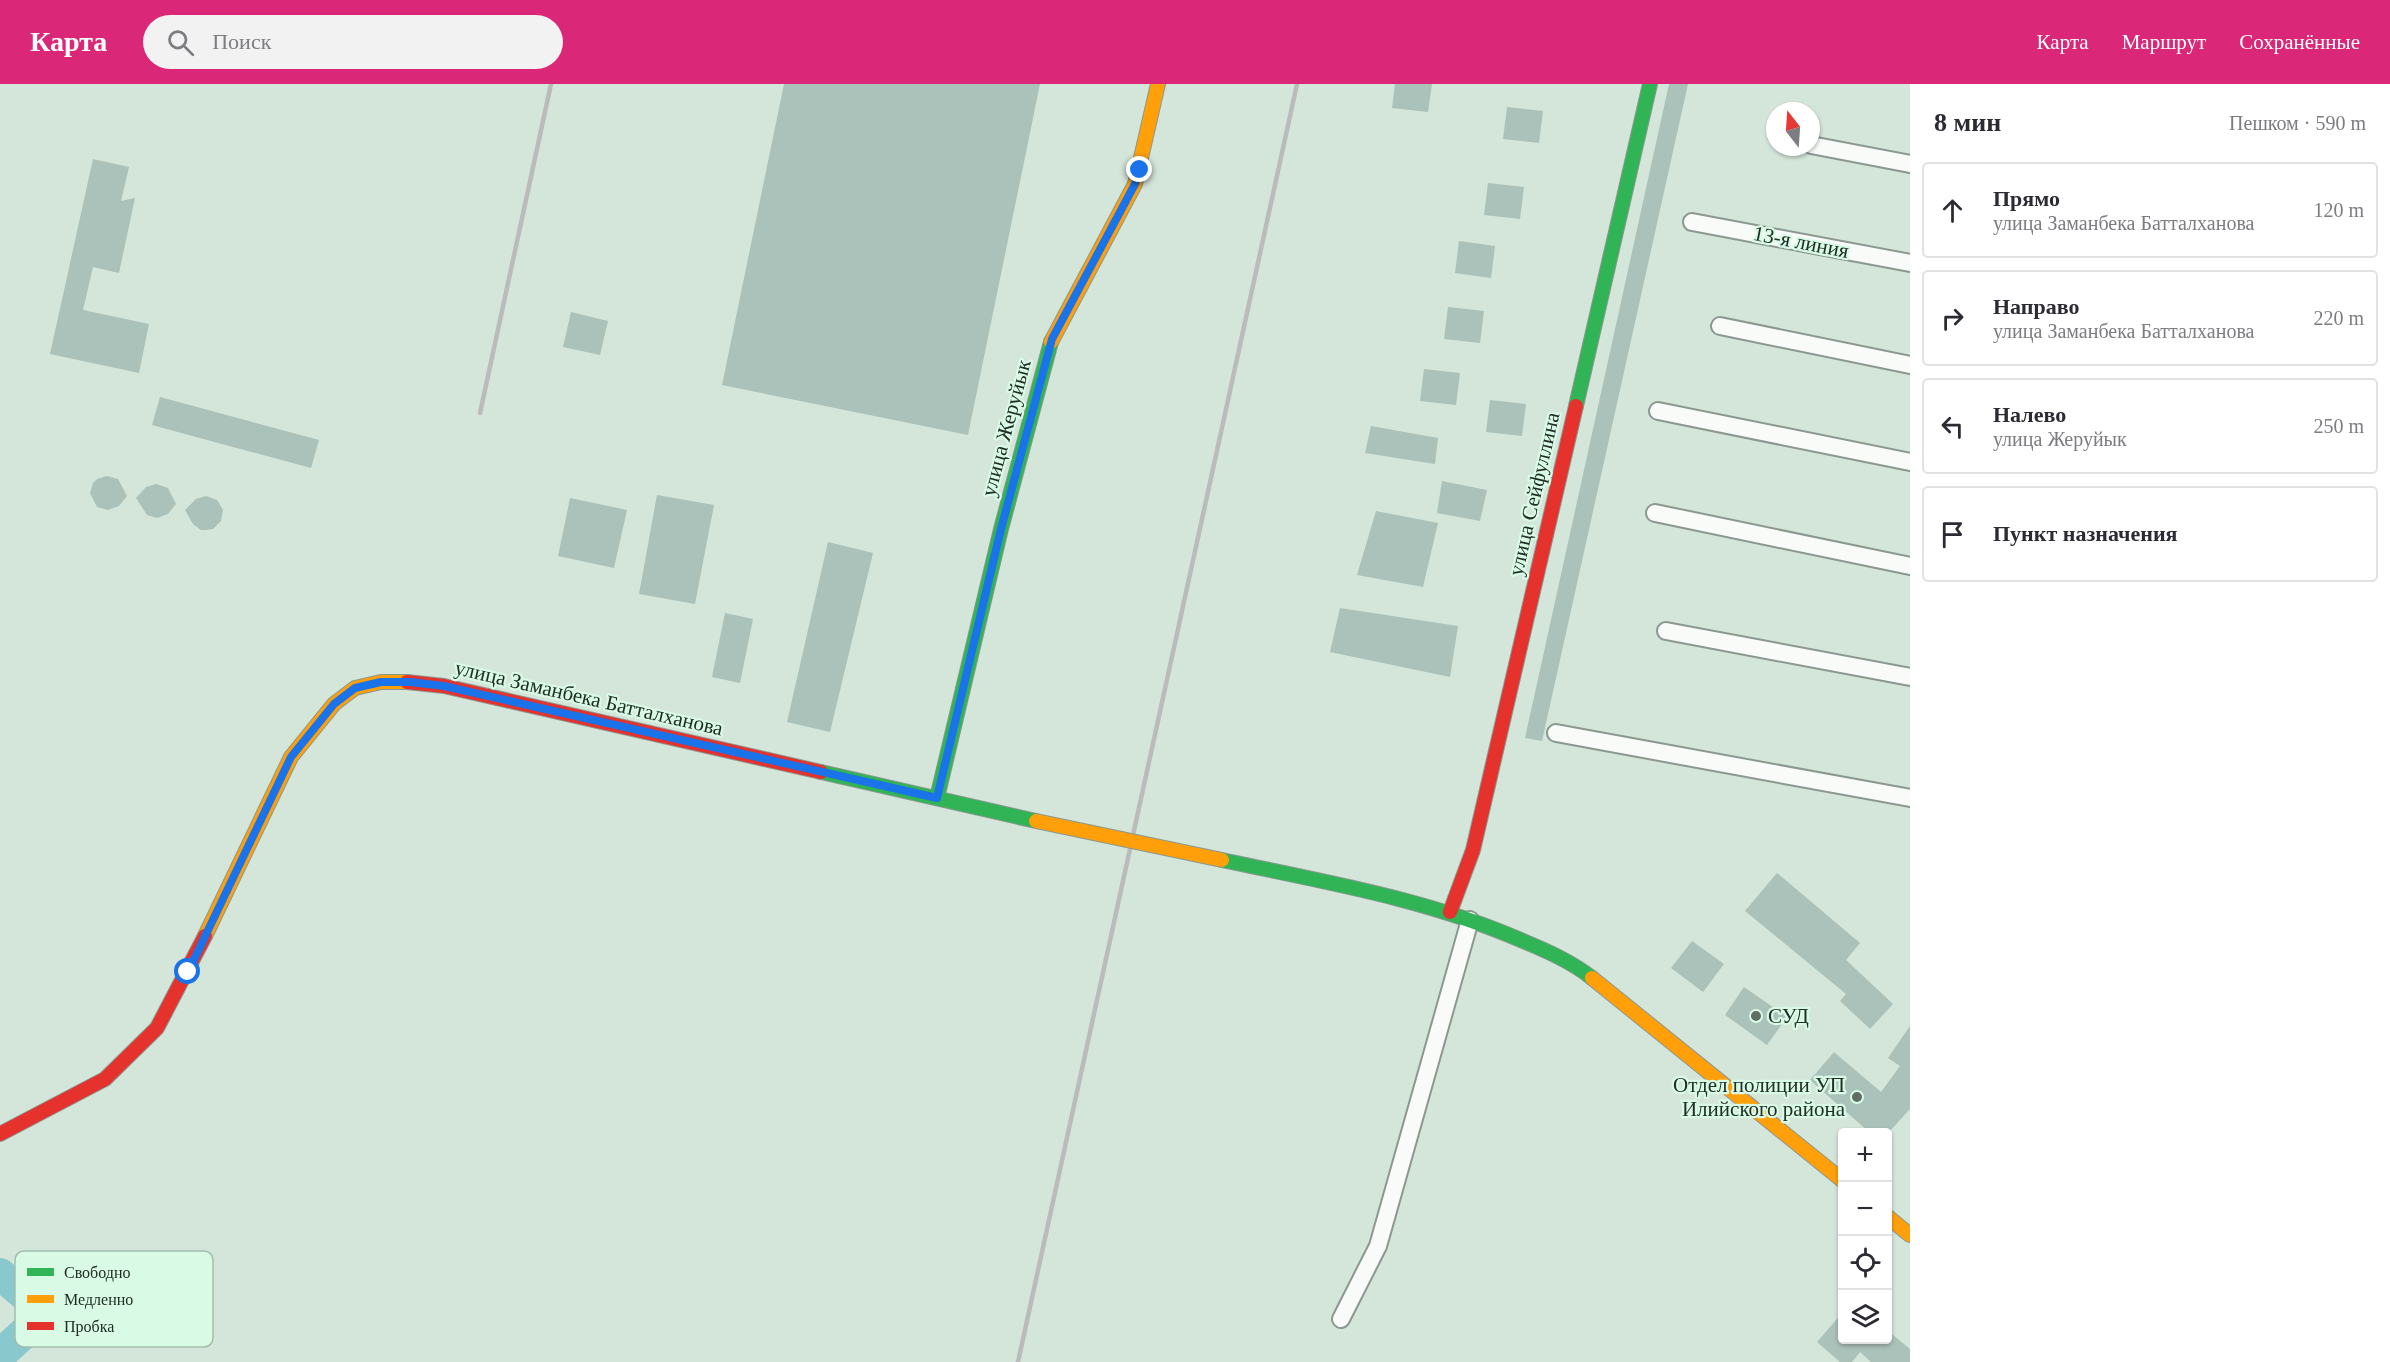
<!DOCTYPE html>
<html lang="ru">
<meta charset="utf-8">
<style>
body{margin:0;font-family:Georgia,serif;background:#f2f2f3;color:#2b2b33}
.controls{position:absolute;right:18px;bottom:18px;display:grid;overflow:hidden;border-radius:6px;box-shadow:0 2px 4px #0004}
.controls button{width:54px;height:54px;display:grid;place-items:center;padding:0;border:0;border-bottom:2px solid #e1e1e2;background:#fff;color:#2b2b33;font:30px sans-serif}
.compass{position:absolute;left:1766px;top:18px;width:54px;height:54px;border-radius:50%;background:#fff;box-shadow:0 2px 4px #0004;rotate:343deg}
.stop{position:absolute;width:18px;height:18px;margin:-14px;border:4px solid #1a73e8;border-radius:50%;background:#fff}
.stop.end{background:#1a73e8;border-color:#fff;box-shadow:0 2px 6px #0008}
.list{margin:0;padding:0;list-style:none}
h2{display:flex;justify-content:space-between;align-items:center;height:78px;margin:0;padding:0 24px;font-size:26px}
h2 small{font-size:20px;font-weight:400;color:#7c7c81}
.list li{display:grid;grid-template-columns:39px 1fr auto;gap:18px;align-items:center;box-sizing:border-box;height:96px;margin:0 12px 12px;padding:0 12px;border:2px solid #e1e1e2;border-radius:6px}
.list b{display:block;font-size:22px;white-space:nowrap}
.list p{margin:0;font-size:20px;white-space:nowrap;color:#7c7c81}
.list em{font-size:20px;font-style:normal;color:#7c7c81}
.icon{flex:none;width:33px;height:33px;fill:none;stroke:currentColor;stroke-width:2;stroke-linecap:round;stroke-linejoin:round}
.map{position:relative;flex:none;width:1910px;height:1278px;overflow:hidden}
header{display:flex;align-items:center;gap:36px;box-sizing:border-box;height:84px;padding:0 30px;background:#db2777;color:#fff}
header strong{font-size:28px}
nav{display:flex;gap:33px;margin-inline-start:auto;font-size:21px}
.search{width:420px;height:54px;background:#f2f2f3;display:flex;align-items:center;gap:15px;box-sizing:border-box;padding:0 21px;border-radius:33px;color:#7c7c81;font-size:22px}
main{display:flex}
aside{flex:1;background:#fff}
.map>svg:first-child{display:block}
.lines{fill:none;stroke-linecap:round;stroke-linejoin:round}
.river{stroke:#89c9ce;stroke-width:32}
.building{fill:#aac2ba}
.street-casing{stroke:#8b9890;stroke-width:20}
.fast-casing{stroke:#8b9890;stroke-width:16}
.slow-casing{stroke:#8b9890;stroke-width:16}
.jam-casing{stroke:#8b9890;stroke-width:16}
.street{stroke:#f9fbf9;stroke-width:16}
.fast{stroke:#30b455;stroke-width:14}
.slow{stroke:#ff9f0a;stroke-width:14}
.jam{stroke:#e5322d;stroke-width:14}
.rail{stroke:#b8bcba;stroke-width:4.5}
.slow-bridge-casing{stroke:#8b9890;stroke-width:16;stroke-linecap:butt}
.slow-bridge{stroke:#ff9f0a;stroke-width:14}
.route{stroke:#1a73e8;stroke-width:8}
.poi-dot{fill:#606d65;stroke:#d9fbe6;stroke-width:2}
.labels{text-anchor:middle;stroke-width:4.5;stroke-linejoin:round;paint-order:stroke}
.street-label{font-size:21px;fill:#212d26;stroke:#d9fbe6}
.poi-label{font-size:21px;fill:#212d26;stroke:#d9fbe6;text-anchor:start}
.key{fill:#d9fbe6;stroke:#a2bdac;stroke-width:1.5}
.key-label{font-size:16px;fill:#212d26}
</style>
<header>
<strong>Карта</strong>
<div class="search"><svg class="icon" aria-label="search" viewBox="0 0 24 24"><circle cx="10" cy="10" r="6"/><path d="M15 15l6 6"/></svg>Поиск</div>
<nav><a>Карта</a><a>Маршрут</a><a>Сохранённые</a></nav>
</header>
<main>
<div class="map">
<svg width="1910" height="1278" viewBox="0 0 1910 1278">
<rect width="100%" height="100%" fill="#d4e5da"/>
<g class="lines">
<path class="river" d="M0,1190l46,39 -46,42"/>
</g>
<path class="building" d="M784,0h256l-72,351 -246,-50z
M1395,0h37l-4,28 -36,-4z
M1669,0h19l-146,657 -17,-3z
M1507,23l36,4 -4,32 -36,-4z
M93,75l36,8 -8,34 14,-3 -16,75 -26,-6 -10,43 66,14 -10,49 -89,-19z
M1488,99l36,4 -4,32 -36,-4z
M1459,157l36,5 -4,32 -36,-5z
M1448,223l36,4 -4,32 -36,-4z
M571,228l37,9 -8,34 -37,-8z
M1424,285l36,4 -4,32 -36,-4z
M160,313l159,43 -8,28 -159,-43z
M1490,316l36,4 -4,32 -36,-4z
M1371,342l67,12 -3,26 -70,-11z
M107,392l11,3 9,17 -8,10 -11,4 -11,-3 -7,-14 3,-10 4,-4z
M1442,397l45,9 -7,31 -43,-8z
M156,400l12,4 8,16 -8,10 -11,4 -10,-3 -11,-17 10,-11z
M657,411l57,10 -19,99 -56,-10z
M206,412l11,4 6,10 -2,11 -8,8 -6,1h-6l-8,-6 -8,-14 11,-11z
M570,414l57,12 -13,58 -56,-12z
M1376,427l62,12 -15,64 -66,-12z
M828,458l45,11 -43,179 -43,-10z
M1340,524l118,18 -8,51 -120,-25z
M725,529l28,6 -13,64 -28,-6z
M1777,789l83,70 -14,17 47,44 -23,25 -30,-28 6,-7 -101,-83z
M1692,857l32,23 -21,28 -32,-24z
M1744,903l43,30 -20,28 -42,-30z
M1910,942v83l-21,23h-20l-59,-52 24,-28 47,40 19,-26 -12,-8z
M1842,1229v27h45v-10l23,19v13h-39l-11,-10 -8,10h-12l-23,-20z"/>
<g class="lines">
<defs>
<path id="street" d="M1811,61l99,19
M1692,138l218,41
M1720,242l190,39
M1658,327l252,51
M1655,429l255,53
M1666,547l244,46
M1556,649l354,65
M1341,1235l37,-73 92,-326"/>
<path id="fast" d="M1576,322l74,-322
M821,688l215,49
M937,714l64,-269 50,-187
M1222,776c102,22 206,39 301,81 24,10 49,21 69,37"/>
<path id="slow" d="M1051,258l84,-158 23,-100
M205,852l86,-179 43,-53 21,-16 26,-6h26
M1592,894l250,202
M1888,1133l22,18"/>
<path id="jam" d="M407,598l37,4 377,86
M1450,828l23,-62 103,-444
M0,1050l105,-55 52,-51 48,-92"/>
</defs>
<use href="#street" class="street-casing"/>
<use href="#fast" class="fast-casing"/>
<use href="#slow" class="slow-casing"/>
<use href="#jam" class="jam-casing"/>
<use href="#street" class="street"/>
<use href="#fast" class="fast"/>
<use href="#slow" class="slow"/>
<use href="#jam" class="jam"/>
<path class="rail" d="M480,329l71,-329
M1018,1278l279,-1278"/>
<defs>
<path id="slow-bridge" d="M1036,737l186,39"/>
</defs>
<use href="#slow-bridge" class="slow-bridge-casing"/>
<use href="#slow-bridge" class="slow-bridge"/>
</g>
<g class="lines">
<path class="route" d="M188,888l103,-215 43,-53 21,-16 26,-6h29l34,4 493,112 64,-269 51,-190 83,-155 5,-14"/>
</g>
<g class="poi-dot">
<circle cx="1756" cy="932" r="6"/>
<circle cx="1857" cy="1013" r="6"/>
</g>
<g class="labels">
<g class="street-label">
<text transform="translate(1801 158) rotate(11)" y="7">13-я линия</text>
<text transform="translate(1006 344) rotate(-75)" y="7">улица Жеруйык</text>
<text transform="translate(1534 410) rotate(-77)" y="7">улица Сейфуллина</text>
<text transform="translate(589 614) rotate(13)" y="7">улица Заманбека Батталханова</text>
</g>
<g class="poi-label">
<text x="1768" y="939">СУД</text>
<text x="1845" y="1008" text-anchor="end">Отдел полиции УП<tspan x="1845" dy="24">Илийского района</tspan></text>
</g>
</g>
<rect x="15" y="1167" width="198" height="96" rx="9" class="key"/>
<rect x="27" y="1184" width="27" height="8" fill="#30b455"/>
<rect x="27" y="1211" width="27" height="8" fill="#ff9f0a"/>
<rect x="27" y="1238" width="27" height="8" fill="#e5322d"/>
<g class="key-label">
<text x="64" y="1194">Свободно</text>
<text x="64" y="1221">Медленно</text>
<text x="64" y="1248">Пробка</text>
</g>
</svg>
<div class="controls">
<button>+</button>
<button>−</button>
<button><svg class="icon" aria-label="locate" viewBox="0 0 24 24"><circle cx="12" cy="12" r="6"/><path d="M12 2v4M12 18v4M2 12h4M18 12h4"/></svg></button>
<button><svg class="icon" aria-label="layers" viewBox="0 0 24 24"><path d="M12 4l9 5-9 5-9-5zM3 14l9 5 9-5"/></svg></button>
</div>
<svg class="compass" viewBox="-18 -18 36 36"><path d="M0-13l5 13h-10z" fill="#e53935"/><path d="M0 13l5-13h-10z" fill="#7c7c81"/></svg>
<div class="stop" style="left:188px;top:888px"></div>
<div class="stop end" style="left:1140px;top:86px"></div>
</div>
<aside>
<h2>8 мин<small>Пешком · 590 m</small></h2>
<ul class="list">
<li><svg class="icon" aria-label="ahead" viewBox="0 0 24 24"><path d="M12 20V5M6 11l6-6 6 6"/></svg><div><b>Прямо</b><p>улица Заманбека Батталханова</p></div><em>120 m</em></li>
<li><svg class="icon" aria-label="right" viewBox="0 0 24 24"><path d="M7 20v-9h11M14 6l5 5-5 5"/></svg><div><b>Направо</b><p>улица Заманбека Батталханова</p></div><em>220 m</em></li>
<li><svg class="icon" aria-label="left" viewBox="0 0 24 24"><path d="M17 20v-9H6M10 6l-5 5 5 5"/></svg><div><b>Налево</b><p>улица Жеруйык</p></div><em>250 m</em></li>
<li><svg class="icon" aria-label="arrive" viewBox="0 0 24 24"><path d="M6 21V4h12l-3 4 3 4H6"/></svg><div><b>Пункт назначения</b></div></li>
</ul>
</aside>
</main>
